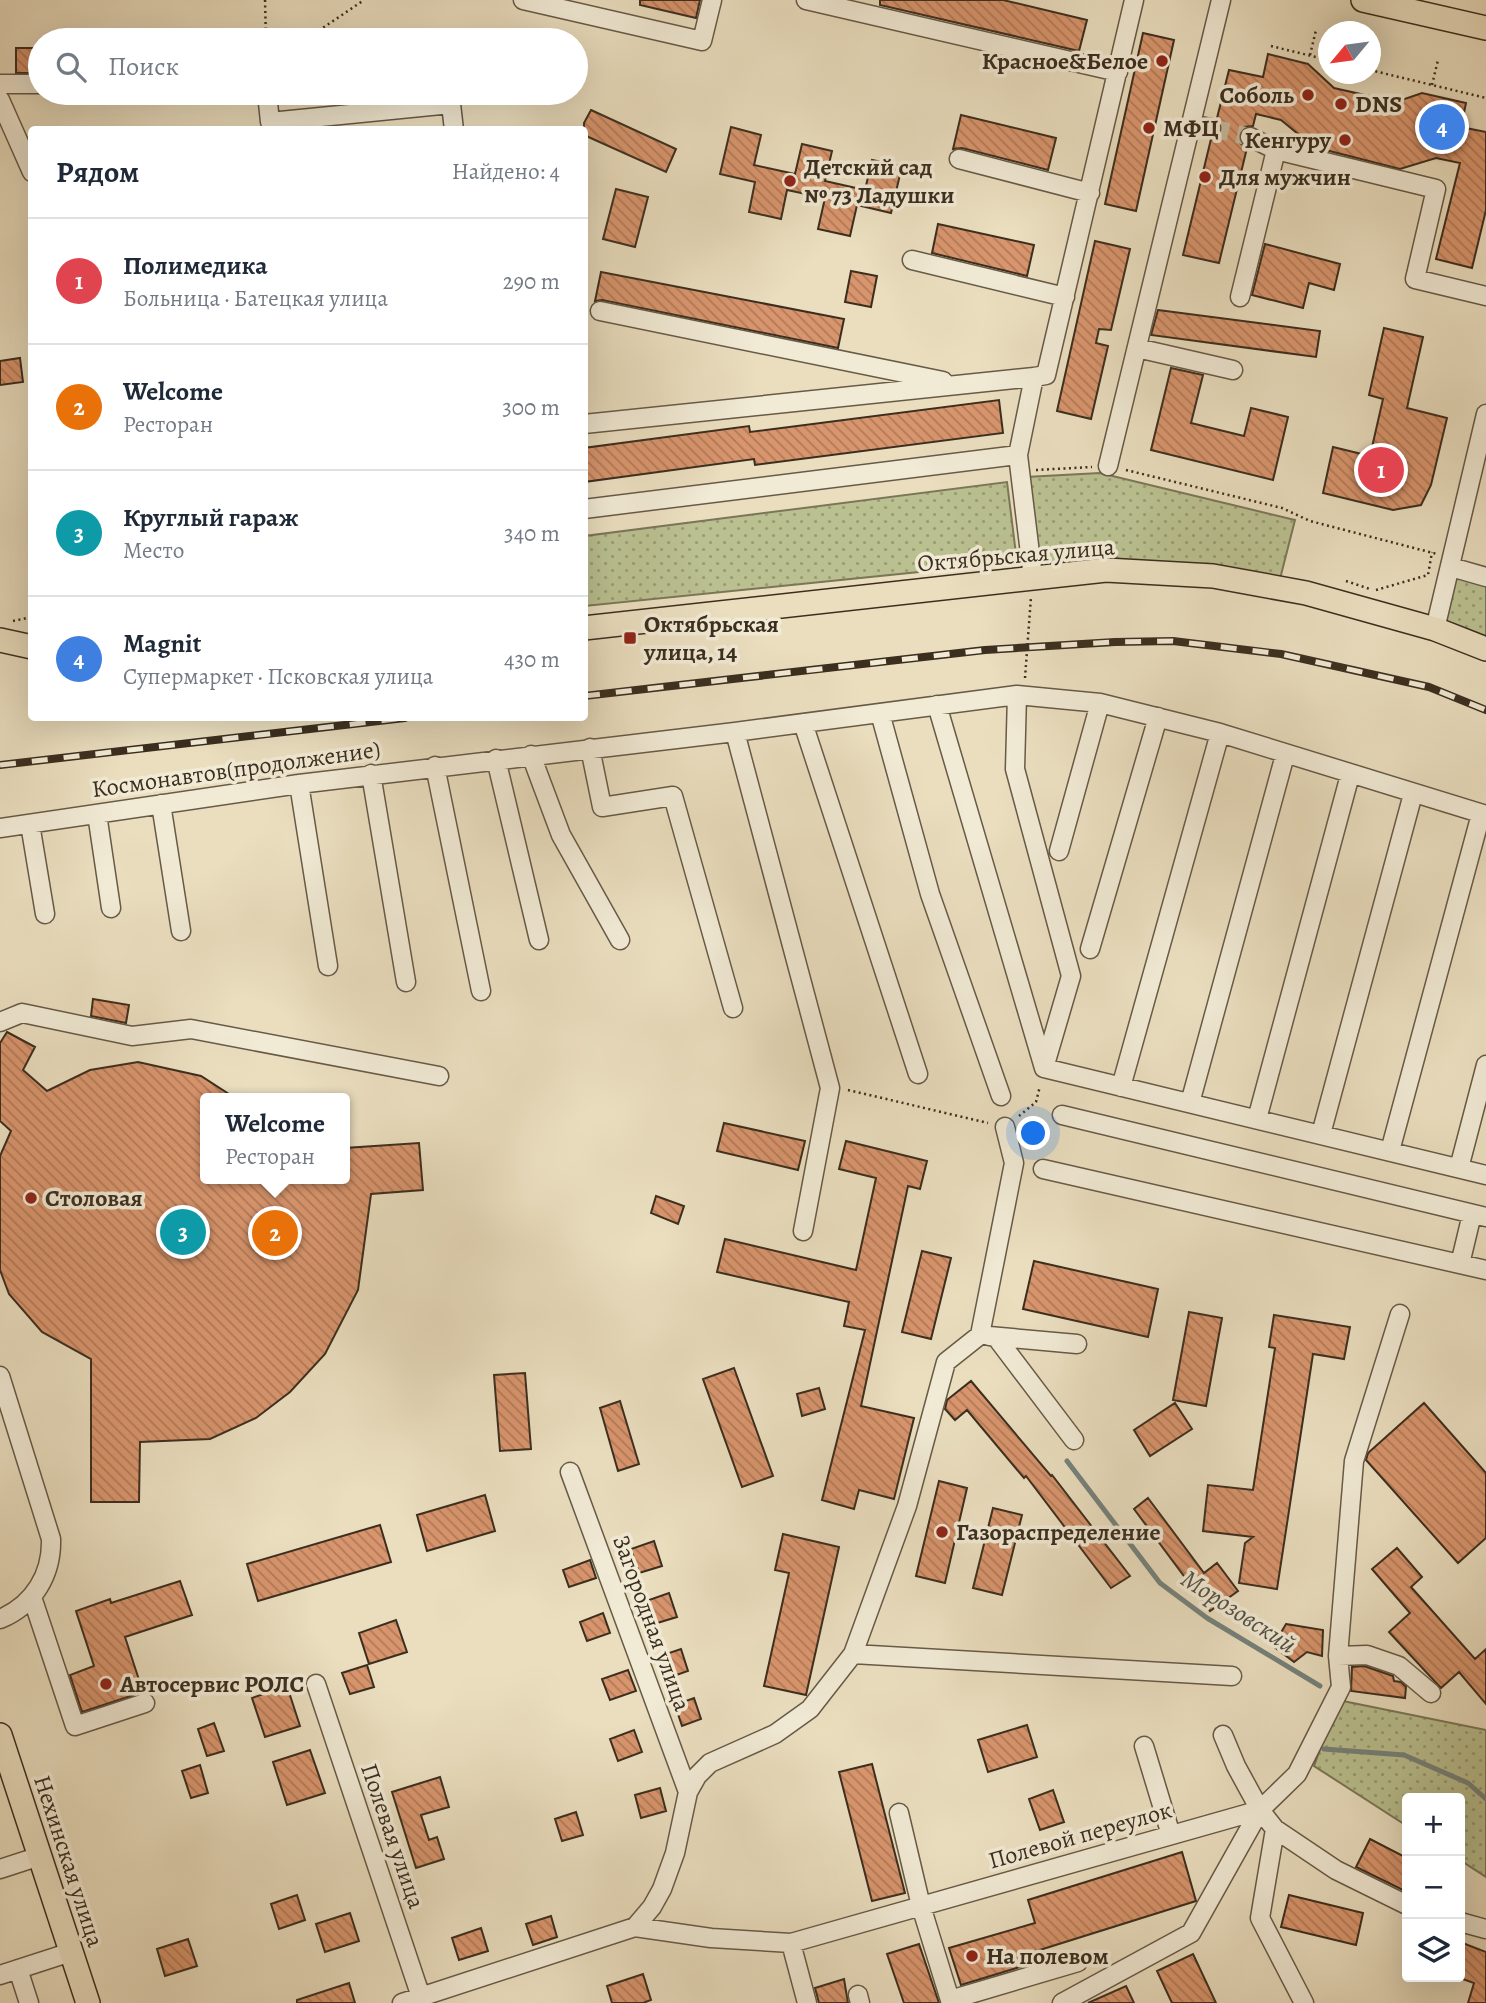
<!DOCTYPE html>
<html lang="ru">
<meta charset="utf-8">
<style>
body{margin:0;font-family:Alegreya,serif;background:#f2f2f3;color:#1f2937}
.controls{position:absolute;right:21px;bottom:21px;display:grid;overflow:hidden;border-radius:7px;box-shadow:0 7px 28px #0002}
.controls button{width:63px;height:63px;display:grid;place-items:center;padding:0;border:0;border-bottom:2px solid #e0e1e3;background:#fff;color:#1f2937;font:35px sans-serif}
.compass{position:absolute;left:1318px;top:21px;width:63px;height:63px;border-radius:50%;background:#fff;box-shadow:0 7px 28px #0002;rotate:241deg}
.you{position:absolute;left:1034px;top:1134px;width:24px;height:24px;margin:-18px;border:5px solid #fff;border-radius:50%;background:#1a73e8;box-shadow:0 0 0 10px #1a73e833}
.badge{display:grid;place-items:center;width:46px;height:46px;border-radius:50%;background:#ea580c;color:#fff;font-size:23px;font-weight:700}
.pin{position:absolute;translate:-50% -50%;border:4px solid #fff;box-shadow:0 2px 7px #0006}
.popup{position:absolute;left:200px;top:1093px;width:150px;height:91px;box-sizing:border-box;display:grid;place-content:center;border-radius:7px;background:#fff;filter:drop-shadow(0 2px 5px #0005);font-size:23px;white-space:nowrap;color:#747a83}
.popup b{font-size:26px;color:#1f2937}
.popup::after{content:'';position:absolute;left:50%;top:100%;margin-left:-14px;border:14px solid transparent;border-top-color:#fff}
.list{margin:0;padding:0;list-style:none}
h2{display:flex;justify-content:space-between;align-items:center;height:91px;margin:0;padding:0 28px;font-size:30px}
h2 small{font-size:23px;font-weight:400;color:#747a83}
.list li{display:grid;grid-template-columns:46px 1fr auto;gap:21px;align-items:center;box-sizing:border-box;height:126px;padding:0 28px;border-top:2px solid #e0e1e3}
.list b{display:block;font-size:26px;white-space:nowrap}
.list p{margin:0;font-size:23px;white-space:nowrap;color:#747a83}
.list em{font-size:23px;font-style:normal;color:#747a83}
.icon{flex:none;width:38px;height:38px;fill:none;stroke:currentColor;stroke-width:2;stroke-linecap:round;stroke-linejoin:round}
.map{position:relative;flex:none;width:1486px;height:2003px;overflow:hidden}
.search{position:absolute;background:#fff;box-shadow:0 7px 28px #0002;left:28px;top:28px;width:560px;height:77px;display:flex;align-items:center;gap:18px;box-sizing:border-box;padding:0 24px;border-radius:38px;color:#747a83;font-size:26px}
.panel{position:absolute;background:#fff;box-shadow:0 7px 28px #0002;left:28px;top:126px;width:560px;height:595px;border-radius:7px}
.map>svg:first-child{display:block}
.green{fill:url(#green-dots);stroke:#7a7758;stroke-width:2}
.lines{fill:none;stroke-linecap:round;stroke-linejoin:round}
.stream{stroke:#75827c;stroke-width:5}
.building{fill:url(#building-back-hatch);stroke:#3b2e1f;stroke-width:2}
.minor-tunnel{stroke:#c7bb9f;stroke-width:18;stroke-dasharray:18 9;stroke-linecap:butt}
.minor-casing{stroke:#675a47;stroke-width:21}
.major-casing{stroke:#3b2e1f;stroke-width:26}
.path{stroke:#3b2e1f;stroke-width:2.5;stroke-dasharray:2 3.5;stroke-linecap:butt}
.minor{stroke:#f1ead5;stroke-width:18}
.major{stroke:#eadebf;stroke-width:23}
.rail-casing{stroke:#3b2e1f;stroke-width:8}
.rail{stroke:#f1ead5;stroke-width:5;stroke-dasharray:16;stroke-linecap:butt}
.poi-dot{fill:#8f2418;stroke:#f1ead5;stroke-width:2.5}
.labels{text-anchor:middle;stroke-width:7;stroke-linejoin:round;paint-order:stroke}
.poi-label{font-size:24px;font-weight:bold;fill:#3b2e1f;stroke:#f1ead5;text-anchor:start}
.street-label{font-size:24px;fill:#3b2e1f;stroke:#f1ead5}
.water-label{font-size:26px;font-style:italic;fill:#535146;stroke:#f1ead5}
</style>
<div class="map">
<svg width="1486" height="2003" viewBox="0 0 1486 2003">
<defs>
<pattern id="green-dots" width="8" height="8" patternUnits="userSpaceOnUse" patternTransform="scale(1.75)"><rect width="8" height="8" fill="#bac090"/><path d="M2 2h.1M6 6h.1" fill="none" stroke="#989c75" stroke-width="1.8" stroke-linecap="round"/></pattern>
<pattern id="building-back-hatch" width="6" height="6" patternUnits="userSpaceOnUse" patternTransform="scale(1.75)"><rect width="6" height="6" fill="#d9956d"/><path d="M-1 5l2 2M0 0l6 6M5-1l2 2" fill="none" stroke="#b17a59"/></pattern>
</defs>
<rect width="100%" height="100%" fill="#eadebf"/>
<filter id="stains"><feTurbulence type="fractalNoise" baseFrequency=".00286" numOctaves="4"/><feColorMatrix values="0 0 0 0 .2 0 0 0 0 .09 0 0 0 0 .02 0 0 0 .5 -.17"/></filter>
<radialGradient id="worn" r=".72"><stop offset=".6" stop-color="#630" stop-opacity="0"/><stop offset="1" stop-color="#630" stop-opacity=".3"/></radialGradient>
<path class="green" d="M1100,473l195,47 -15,59 -175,-22 -67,8 -12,-88z
M1007,482l10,80 -432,44v-70z
M1454,572l32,11v59l-45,-17z
M1338,1700l148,30v147l-26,-17v-62h-53v28l-93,-60z"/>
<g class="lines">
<path class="stream" d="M1067,1461l93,122 47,35 113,68
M1324,1749l80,6 64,28 18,16"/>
</g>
<path class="building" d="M640,0h60l-4,18 -56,-13z
M880,0h123l84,20 -8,31 -199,-46z
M1143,33l31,7 -38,171 -31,-7z
M16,48h24v25h-24z
M1268,54l40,10 26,24 62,14 26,-9 44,10 -5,24 25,5v78l-14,58 -36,-9 24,-96 -24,-5 -36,11 -86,-22 -33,-27 -25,-6 -3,12 -9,1 -4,6v10l7,5 -28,115 -36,-8 28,-116 8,-3 3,-5 -1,-7 -4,-6 12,-48 34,7z
M591,110l85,39 -10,23 -82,-37v-12z
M961,115l95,23 -8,32 -86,-22 -9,1z
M731,127l30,8 -7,30 41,9 7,-30 30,7 -7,30 40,9 7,-30 30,6 -11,47 -34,-8 -7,31 -32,-7 7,-31 -38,-8 -6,29 -32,-7 6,-30 -35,-8z
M616,189l32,8 -13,50 -32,-8z
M938,224l96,21 -7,31 -95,-23z
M1095,241l35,8 -19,81 -12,-1 -3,14 12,3 -17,73 -34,-8z
M1265,244l75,20 -6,26 -25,-7 -6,25 -51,-13z
M851,271l26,5 -6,31 -26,-5z
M601,272l243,47 -6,29 -236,-48 -7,1z
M1158,310l162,21 -4,26 -165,-22z
M1384,328l39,9 -16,71 40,10 -16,67 -10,20 -28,5 -70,-17 10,-46 37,9 13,-57 -14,-4z
M20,358l3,24 -23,3v-24z
M1171,368l32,7 -12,48 53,13 7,-28 37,9 -15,63 -122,-30z
M999,400l4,33 -248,32 -1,-6 -170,23v-34l165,-22 1,6z
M93,999l36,6 -3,18 -35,-7z
M7,1032l28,15 -12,23 24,21 43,-21 48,-8 63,14 34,22h-30v81h140v-31l74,-5 4,47 -52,4 -13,96 -33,64 -35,38 -34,26 -46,21 -70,3 -1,60h-48v-143l-49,-27 -33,-38 -9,-24v-114l11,-25 -11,-10v-78z
M724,1123l81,18 -7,29 -81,-19z
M846,1141l81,20 -7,28 -12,-3 -47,220 53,12 -20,81 -35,-9 -5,19 -32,-9 43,-170 -21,-4 5,-24 -132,-30 8,-33 131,31 20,-92 -37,-9z
M656,1196l28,10 -6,18 -27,-11z
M922,1251l29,7 -20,81 -29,-7z
M1034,1261l124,28 -10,48 -125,-28z
M1189,1312l33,6 -16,88 -33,-6z
M1274,1315l76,12 -6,32 -31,-5 -36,235 -38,-6 6,-40 8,-6 -50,-6 5,-46 45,5 22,-142 -6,-1z
M734,1368l39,108 -31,11 -39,-108z
M525,1373l6,76 -31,2 -6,-76z
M971,1381l80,95 1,-1 78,101 -19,12 -85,-112 -2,2 -57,-68 -12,10 -10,-11 2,-9z
M819,1388l6,21 -23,7 -5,-22z
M620,1401l19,63 -21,7 -18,-63z
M1175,1403l17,26 -42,27 -16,-26z
M1424,1403l62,70v65l-28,25 -92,-103 2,-7z
M939,1481l28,7 -22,95 -29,-7z
M485,1495l10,36 -68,20 -10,-36z
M1148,1498l56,75 13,-10 21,28 -28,20 -76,-102z
M993,1508l29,7 -20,80 -29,-7z
M380,1525l11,37 -133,39 -11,-37z
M783,1534l56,13 -33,148 -42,-9 25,-113 -14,-3z
M654,1541l8,25 -23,7 -8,-24z
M1397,1548l25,29 -11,10 64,72 11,-10v55l-27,-32 -18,16 -52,-56 21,-19 -38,-44z
M590,1560l6,18 -27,9 -6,-17z
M180,1581l12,34 -67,22 18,55 -61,20 -12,-37 24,-9 -18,-55 34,-12 1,4z
M669,1593l8,24 -23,7 -8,-23z
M603,1613l7,20 -23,8 -7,-19z
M396,1620l11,32 -38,12 -10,-31z
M1286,1624l37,6 -1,26 -15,-4 -13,10 -21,-16z
M681,1649l7,22 -20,7 -8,-22z
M367,1665l7,22 -24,7 -8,-21z
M1364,1666l29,10 1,5 7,1 5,5 -1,11 -54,-7 1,-24z
M628,1670l8,21 -26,9 -8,-21z
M287,1686l13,40 -35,11 -13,-39z
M694,1698l7,21 -19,7 -7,-21z
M214,1723l10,28 -17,5 -9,-27z
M1027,1725l10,32 -49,15 -10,-32z
M634,1730l8,22 -24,9 -8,-22z
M310,1750l15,43 -38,12 -14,-43z
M872,1764l33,129 -33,8 -33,-129z
M200,1765l8,28 -17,5 -9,-27z
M440,1777l9,30 -28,8 8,25 8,-3 7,22 -28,9 -24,-76z
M660,1788l6,23 -25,7 -6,-23z
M1053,1790l11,32 -24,8 -11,-31z
M576,1812l7,23 -21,6 -7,-22z
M1370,1839l37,19v34l-51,-25z
M1182,1852l14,49 -169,53 3,10 -69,21 -12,-37 86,-25 -7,-23z
M297,1895l8,25 -26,9 -8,-25z
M1289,1895l74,18 -7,32 -75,-18z
M350,1913l9,28 -34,11 -9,-28z
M551,1916l6,21 -24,8 -7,-21z
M481,1928l7,23 -29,9 -7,-22z
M188,1939l9,27 -32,10 -8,-27z
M1460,1942l26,10v51h-18l6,-20 -14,-5z
M919,1944l18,53 2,6h-35l-17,-49z
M1193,1954l23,49h-44l-15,-32z
M643,1974l8,26 -8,3h-31l-5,-17z
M844,1979l4,24h-29l-4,-15z
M349,1983l6,20h-58v-3z
M1126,1986l8,17h-46z"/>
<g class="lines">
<path class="minor-tunnel" d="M1211,128l39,9"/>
<defs>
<path id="minor" d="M523,0l179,41 10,-41
M806,0l312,72
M0,84h40
M267,93l3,29 181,-18 3,26
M0,100l32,72
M1190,124l21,4
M1250,137l26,13
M959,159l131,34
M912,260l153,37
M1240,297l36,-147 160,39 -21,90 71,17
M600,311l343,70
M1137,348l96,22
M584,424l450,-47
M1108,466l113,-466
M584,509l434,-54
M1451,567l35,10
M1033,578l-15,-123 16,-78 12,-2 88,-375
M1435,629l51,-215
M1017,695l-2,74 56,207 -27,92
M937,705l107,363 442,107
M880,713l50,181 71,202
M803,723l115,351
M735,732l95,356 -27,143
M590,748l12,59 71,-11 60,212
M531,755l30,80 59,105
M496,759l43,181
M435,766l46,225
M371,774l35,208
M299,784l29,182
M161,804l20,127
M97,814l14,94
M30,824l15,90
M0,828l299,-44 436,-52 282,-37 83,8 120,30 266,82
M1059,851l41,-148
M1090,949l68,-232
M0,1022l22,-9 110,23 59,-7 248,47
M1121,1087l99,-354
M1190,1103l95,-348
M1062,1115l424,102
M1257,1119l93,-344
M1321,1134l92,-340
M1390,1151l91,-337
M1459,1168l27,-103
M1043,1169l443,101
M1460,1264l12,-50
M989,1336l88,8
M996,1337l78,103
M0,1376l51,163c1,35 -17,66 -51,80
M570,1472l118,320
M32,1597l43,129 70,-23
M853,1654l379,22
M1338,1656l29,-1 32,11 32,27
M316,1684l107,319
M1223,1735l13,31 24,44 15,19 61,41 71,35
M1144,1746l27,89
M899,1813l22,93 29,94 128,-38
M1275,1829l-15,89 44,85
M0,1869l40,-13
M1460,1922l26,7
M635,1927l17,-20 10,-18 13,-36 13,-61 9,-16 13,-13 65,-29 35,-25 43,-55 54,-148 39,-144 34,-27 34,-172 -9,-36
M791,1943l16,60
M18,1969l11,34
M0,1975l71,-23
M858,1995l2,8
M402,2003l233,-76 76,11 80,5 469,-133 37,-36 44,-87 -3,-31 16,-195 46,-147
M1062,2003l129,-70 69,-123"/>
<path id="major" d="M1363,0l123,28
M584,628l522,-58 107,6 93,17 129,36 51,20
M0,640l32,7
M0,1735l88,268"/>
</defs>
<use href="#minor" class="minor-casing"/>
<use href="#major" class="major-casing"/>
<path class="path" d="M265,0l1,40
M305,40l59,-40
M1271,46l57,14
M1310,55l6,-25
M1370,55l3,-11
M1370,70l116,28
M1432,85l6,-25
M1036,470l56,-3
M1126,470l156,38 28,13 127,33
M1346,581l24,8
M1376,590l52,-15 4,-23
M13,621l19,-4
M1025,678l6,-81
M848,1090l140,33
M1019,1116l17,-14 4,-16"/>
<use href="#minor" class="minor"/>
<use href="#major" class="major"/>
<defs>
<path id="rail" d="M584,696l401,-46 130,-8 58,-1 108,13 148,33 57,23
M0,765l405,-47"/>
</defs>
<use href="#rail" class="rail-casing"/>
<use href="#rail" class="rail"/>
</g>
<g class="poi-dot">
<circle cx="1162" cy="61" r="7"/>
<circle cx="1308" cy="95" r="7"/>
<circle cx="1341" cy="104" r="7"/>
<circle cx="1149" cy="128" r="7"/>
<circle cx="1345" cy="140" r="7"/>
<circle cx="1205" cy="177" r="7"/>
<circle cx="790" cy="181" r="7"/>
<rect x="623" y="631" width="14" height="14" rx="3.5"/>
<circle cx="31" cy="1198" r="7"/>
<circle cx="942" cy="1532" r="7"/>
<circle cx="106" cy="1684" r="7"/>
<circle cx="972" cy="1956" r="7"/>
</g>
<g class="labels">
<g class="poi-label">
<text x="1148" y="69" text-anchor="end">Красное&amp;Белое</text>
<text x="1294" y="103" text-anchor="end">Соболь</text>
<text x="1355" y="112">DNS</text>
<text x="1163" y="136">МФЦ</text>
<text x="1331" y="148" text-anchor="end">Кенгуру</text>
<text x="804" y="175">Детский сад<tspan x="804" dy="28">№ 73 Ладушки</tspan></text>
<text x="1219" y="185">Для мужчин</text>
<text x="644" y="632">Октябрьская<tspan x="644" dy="28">улица, 14</tspan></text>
<text x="45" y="1206">Столовая</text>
<text x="956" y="1540">Газораспределение</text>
<text x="120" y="1692">Автосервис РОЛС</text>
<text x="986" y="1964">На полевом</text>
</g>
<g class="street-label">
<text transform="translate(1016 555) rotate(-5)" y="8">Октябрьская улица</text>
<text transform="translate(236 769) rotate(-8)" y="8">Космонавтов(продолжение)</text>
<text transform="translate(652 1623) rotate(70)" y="8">Загородная улица</text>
<text transform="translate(1080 1835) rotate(-16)" y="8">Полевой переулок</text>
<text transform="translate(393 1836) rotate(71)" y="8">Полевая улица</text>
<text transform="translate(69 1861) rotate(72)" y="8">Нехинская улица</text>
</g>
<g class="water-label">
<text transform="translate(1239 1611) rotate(33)" y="9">Морозовский</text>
</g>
</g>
<rect width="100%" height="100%" filter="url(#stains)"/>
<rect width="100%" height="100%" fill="url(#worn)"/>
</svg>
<div class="controls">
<button>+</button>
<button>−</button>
<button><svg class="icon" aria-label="layers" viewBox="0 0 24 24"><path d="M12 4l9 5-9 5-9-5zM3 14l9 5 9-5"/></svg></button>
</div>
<svg class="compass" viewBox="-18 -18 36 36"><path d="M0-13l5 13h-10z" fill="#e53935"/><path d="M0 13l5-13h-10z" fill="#747a83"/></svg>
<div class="you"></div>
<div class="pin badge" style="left:1381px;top:470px;background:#e0444e">1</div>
<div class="pin badge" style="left:275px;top:1233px;background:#e8710a">2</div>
<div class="popup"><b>Welcome</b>Ресторан</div>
<div class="pin badge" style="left:183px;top:1232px;background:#0f9aa8">3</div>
<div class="pin badge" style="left:1442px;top:127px;background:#3f7fe0">4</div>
<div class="search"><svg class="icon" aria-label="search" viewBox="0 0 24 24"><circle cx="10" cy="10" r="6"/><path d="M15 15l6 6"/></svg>Поиск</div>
<section class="panel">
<h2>Рядом<small>Найдено: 4</small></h2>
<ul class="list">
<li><span class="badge" style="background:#e0444e">1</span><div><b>Полимедика</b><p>Больница · Батецкая улица</p></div><em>290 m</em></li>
<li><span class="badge" style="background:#e8710a">2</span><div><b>Welcome</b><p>Ресторан</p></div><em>300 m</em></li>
<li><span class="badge" style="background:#0f9aa8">3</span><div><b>Круглый гараж</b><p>Место</p></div><em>340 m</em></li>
<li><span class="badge" style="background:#3f7fe0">4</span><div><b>Magnit</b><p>Супермаркет · Псковская улица</p></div><em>430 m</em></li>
</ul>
</section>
</div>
